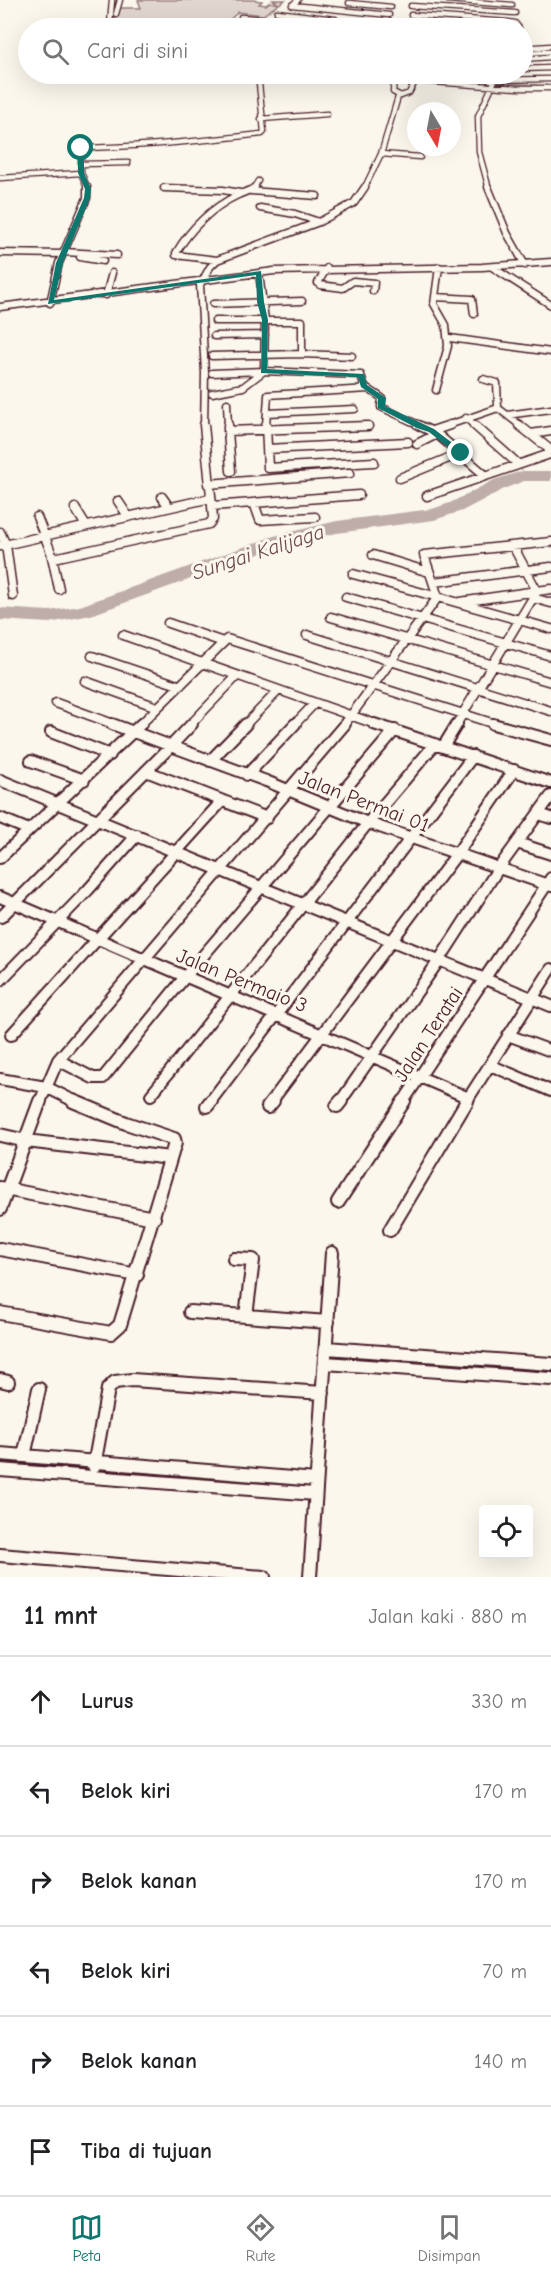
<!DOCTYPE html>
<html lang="id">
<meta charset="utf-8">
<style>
body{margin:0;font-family:"Comic Neue",sans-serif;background:#f2f2f2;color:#202124}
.controls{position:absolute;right:18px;bottom:18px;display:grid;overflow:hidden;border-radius:6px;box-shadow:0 6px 24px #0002}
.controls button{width:54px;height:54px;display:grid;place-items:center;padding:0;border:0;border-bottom:2px solid #e0e0e0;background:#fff;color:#202124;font:30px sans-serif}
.compass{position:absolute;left:407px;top:102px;width:54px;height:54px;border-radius:50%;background:#fff;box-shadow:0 6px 24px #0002;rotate:170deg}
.stop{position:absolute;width:18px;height:18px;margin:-14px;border:4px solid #0f766e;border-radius:50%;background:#fff}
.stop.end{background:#0f766e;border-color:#fff;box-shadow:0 2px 6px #0008}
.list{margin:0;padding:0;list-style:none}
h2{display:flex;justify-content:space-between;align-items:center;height:78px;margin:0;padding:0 24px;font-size:26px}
h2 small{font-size:20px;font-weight:400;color:#757577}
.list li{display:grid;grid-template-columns:39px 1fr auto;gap:18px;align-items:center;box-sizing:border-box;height:90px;padding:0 24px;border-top:2px solid #e0e0e0}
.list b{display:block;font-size:22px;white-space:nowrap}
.list em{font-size:20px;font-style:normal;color:#757577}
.icon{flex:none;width:33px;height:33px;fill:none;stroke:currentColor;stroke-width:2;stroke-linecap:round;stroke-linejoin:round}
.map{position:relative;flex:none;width:551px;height:1577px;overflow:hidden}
.search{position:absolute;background:#fff;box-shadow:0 6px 24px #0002;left:18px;right:18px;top:18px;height:66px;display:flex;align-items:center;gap:15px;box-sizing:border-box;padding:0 21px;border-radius:33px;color:#757577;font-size:22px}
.sheet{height:618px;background:#fff}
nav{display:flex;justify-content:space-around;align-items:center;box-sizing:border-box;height:84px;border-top:2px solid #e0e0e0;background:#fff;font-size:16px;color:#757577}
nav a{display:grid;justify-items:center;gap:3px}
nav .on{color:#0f766e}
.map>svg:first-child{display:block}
.green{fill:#e2d7d0;stroke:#967b7e;stroke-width:1.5}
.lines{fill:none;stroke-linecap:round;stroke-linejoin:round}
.canal{fill:#bfadaa;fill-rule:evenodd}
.river{fill:#bfadaa;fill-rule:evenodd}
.minor-far4-casing{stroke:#4a1f2b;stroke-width:7}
.minor-far3-casing{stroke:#4a1f2b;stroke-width:9}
.minor-far2-casing{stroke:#4a1f2b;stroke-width:11}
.minor-far1-casing{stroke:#4a1f2b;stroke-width:14}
.minor-casing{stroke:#4a1f2b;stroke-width:16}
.minor-far4{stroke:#fbf7ec;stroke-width:4.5}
.minor-far3{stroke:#fbf7ec;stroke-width:6}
.minor-far2{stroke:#fbf7ec;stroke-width:8}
.minor-far1{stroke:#fbf7ec;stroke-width:10}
.minor{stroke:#fbf7ec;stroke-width:12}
.route{fill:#0f766e}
.labels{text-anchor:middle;stroke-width:6;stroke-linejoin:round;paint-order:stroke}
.street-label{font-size:20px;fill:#4a1f2b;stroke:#fbf7ec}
.water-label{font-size:21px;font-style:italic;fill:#6d4a51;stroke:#fbf7ec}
</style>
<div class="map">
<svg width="551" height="1577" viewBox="0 0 551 1577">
<rect width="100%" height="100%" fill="#fbf7ec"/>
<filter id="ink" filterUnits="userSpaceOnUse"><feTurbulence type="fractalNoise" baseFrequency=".0167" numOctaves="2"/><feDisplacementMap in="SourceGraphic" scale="12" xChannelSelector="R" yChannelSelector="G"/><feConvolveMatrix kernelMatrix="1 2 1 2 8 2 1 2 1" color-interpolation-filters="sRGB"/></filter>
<g filter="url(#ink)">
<path class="green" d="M138,0h115l9,1 -3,3 7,1 4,-3 9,2 -6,-4h12l-22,15 -25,-3 -17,16 -47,-6 -3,6h-43l-12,-9v-4l4,-7h21z"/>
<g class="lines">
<path class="canal" d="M112,0h6l-2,19 12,9h-7l-11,-8z
M485,81l52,3 4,2 -4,2 -55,-3v-4z"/>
<path class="river" d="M522,471h29v10h-27l-18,7 -44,23 -28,9 -97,13 -50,11 -196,71 -42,8 -49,-3v-12l49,3 31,-5 194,-70 63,-15 95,-12 18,-6 44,-23z"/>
<defs>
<path id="minor-far4" d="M112,0l-2,23 12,5
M298,0l-6,5 97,10
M448,0l64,5
M349,3l42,4
M411,6l104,7
M277,12l58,7
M116,14l4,-14
M411,15l97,7 7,1 4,5
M241,17l127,11
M412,24l61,4
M184,28l6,-3 21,3
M228,28l6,-4 36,4
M522,48l29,-2
M522,59l29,-2
M522,69l29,-1
M320,74l198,14h33
M394,79l-1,13 8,4
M490,80l61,-1
M261,119l66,-5
M381,154l39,3
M82,164l46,-1
M0,178l81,-5
M164,188l29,1
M88,189l-7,-16v-25c61,-1 120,-7 181,-14l2,-2 -6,-58
M253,189l5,-8
M364,189l17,-35 17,-57 11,-4 7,-13
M489,189l-10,-37 -1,-36 20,-42"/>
<path id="minor-far3" d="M488,187l19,46 18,32
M164,188l59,2 17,3
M251,191l66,5
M260,208l35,6 24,8
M64,252l53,3
M0,253l63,1
M80,257l23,4
M217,260l-41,-5v-2c14,-24 36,-46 62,-58 6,-3 12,-4 17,-8
M492,267l59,38
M327,268l-9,15 2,2 23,3 10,-7 21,2 -1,8
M106,295l6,-22
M435,297l37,2 2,15
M50,303l9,-40 28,-65v-11
M213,304l89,-3
M0,307l274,-36 208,-4 69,-5
M215,321h87v33
M214,336l51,-1
M450,338l101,14
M212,356l90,-2 50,2
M212,373l52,-2 97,4 3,11 18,12 -1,9 40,19
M436,390l12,-44 -2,-21 -12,-21 5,-37
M212,393l31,-6 21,-16 1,-51 -6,-47
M227,403l1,23
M498,408l23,18
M267,413l88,-4
M507,415l44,-6
M466,418l9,8
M204,426l1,-53 -5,-88 10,-18 7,-7 102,-38 35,-19 11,-16
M266,426l2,-31 101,-6
M361,426h7
M446,426l52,-18 -1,-25 -14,-4"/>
<path id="minor-far2" d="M204,425l8,81 147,-11
M228,425v6
M266,425l2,43 106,-6
M418,425l19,9 48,41
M474,425l44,39
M432,431l18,-6
M531,434l20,-3
M417,444l20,-10
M267,449l141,-7
M231,471l-3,-40 140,-5
M400,478l61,-25
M208,484l142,-11
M427,496l123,-42 -2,-6 -29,-23
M162,497l7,10
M118,501l10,15
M254,503l6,17 55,-3
M75,508l11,18
M37,517l14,35 8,37
M0,532l6,13 7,51
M0,546l211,-48
M373,555l56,17
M54,558l155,-34 4,-5 -1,-13
M353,574l85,23
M434,582l117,-15
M346,597l205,59
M438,597l-14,-42 127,-13
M533,598l18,5
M460,602l91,-13
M331,617l220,65
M168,623l55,19
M123,635l255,90
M307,635l244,76
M92,656l86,29
M85,681l72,26
M56,703l60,22
M140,725l87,-86 271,86
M190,725l47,-49
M245,725l33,-34
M294,725l20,-21
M344,725l94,-128 113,32
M456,725l81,-134 -24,-45"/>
<path id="minor-far1" d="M192,724l-21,22 95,35 102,42 183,63
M374,724l177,59
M493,724l58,16
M51,732l59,23
M443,747l14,-23
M31,761l53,19
M210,761l36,-37
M146,771l121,47
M247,775l48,-51
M0,780l551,226
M539,814l12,4
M0,818l29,12
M517,843l34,11
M0,858l141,-134
M0,897c156,68 313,133 469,201
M1,917l170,-171 -59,-22
M0,981l88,-91 49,-55
M11,1035l211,-234
M508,1035l43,16
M58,1060l35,18h10l82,-101 210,-247
M490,1065l61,26
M0,1079l46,8 30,15
M151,1095l217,-272 67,-79
M40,1102l18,-42 287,-336
M210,1102l263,-346
M271,1102l185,-247 58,-85
M340,1102l100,-143 58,-90 53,-73
M403,1102l148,-224
M466,1102l85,-133"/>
<path id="minor" d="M207,1106l4,-5
M337,1106l4,-5
M268,1107l5,-6
M0,1135l26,6 144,17
M0,1188l154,30
M338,1202l66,-101
M0,1209l40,-108
M390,1230l77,-129
M0,1249l137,26
M234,1259l19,1 -7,56
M190,1312l138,10
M0,1313l111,20 9,-8 55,-182 -1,-4 -48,-16 -53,-22
M326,1348l225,16
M325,1363l226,16
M0,1380l8,2
M0,1454l316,26
M24,1456l15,-67
M94,1466l14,-77 7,-7 17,-2 191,13
M0,1470l315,24
M0,1555l264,22
M310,1577l22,-324"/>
</defs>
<use href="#minor-far4" class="minor-far4-casing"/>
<use href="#minor-far3" class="minor-far3-casing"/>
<use href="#minor-far2" class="minor-far2-casing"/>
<use href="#minor-far1" class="minor-far1-casing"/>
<use href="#minor" class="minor-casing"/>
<use href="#minor-far4" class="minor-far4"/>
<use href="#minor-far3" class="minor-far3"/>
<use href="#minor-far2" class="minor-far2"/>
<use href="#minor-far1" class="minor-far1"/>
<use href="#minor" class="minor"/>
</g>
</g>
<path class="route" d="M81,146l3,2v25l7,16 -1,9 -27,65 -9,37 207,-29 3,31 4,18 -1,49 97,5 3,11 19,13 -1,8 49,23 30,23v3h-6l-29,-23 -12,-4 -39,-20v-9l-17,-12 -3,-10 -97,-4 1,-53 -5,-18 -1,-27 -208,29 8,-41 28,-65 1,-9 -7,-16v-25z"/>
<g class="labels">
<g class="street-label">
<text transform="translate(364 801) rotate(21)" y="7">Jalan Permai 01</text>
<text transform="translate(242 980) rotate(22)" y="7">Jalan Permaio 3</text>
<text transform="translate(428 1034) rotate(-57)" y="7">Jalan Teratai</text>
</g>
<g class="water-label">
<text transform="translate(258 552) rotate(-18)" y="7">Sungai Kalijaga</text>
</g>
</g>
</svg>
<div class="controls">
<button><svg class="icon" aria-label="locate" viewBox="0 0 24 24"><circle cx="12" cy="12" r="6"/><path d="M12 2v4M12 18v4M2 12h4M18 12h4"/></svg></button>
</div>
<svg class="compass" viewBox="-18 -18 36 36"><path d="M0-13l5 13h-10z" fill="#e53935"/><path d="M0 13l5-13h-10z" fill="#757577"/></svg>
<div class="stop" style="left:81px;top:148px"></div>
<div class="stop end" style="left:461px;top:453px"></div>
<div class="search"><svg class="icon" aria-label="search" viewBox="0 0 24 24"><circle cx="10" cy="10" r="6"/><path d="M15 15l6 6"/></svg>Cari di sini</div>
</div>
<section class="sheet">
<h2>11 mnt<small>Jalan kaki · 880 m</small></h2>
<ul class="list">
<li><svg class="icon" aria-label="ahead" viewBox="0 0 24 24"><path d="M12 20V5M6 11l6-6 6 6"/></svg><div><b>Lurus</b></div><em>330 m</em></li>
<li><svg class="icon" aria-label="left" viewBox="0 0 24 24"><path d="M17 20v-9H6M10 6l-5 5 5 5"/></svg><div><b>Belok kiri</b></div><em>170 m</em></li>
<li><svg class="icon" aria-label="right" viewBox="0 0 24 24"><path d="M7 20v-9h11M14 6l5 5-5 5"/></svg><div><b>Belok kanan</b></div><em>170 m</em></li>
<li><svg class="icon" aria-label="left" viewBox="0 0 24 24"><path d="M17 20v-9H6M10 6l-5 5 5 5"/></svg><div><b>Belok kiri</b></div><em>70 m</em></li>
<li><svg class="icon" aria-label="right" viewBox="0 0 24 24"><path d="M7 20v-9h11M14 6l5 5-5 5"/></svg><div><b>Belok kanan</b></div><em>140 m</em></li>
<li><svg class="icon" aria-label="arrive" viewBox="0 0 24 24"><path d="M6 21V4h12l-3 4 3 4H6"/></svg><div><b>Tiba di tujuan</b></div></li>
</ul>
</section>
<nav>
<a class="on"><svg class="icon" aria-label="map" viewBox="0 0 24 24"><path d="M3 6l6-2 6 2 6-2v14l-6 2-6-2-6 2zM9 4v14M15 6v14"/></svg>Peta</a>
<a><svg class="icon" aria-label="directions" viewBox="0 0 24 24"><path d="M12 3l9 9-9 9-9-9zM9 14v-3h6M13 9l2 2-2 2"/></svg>Rute</a>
<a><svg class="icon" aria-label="saved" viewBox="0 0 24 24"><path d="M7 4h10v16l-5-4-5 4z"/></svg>Disimpan</a>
</nav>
